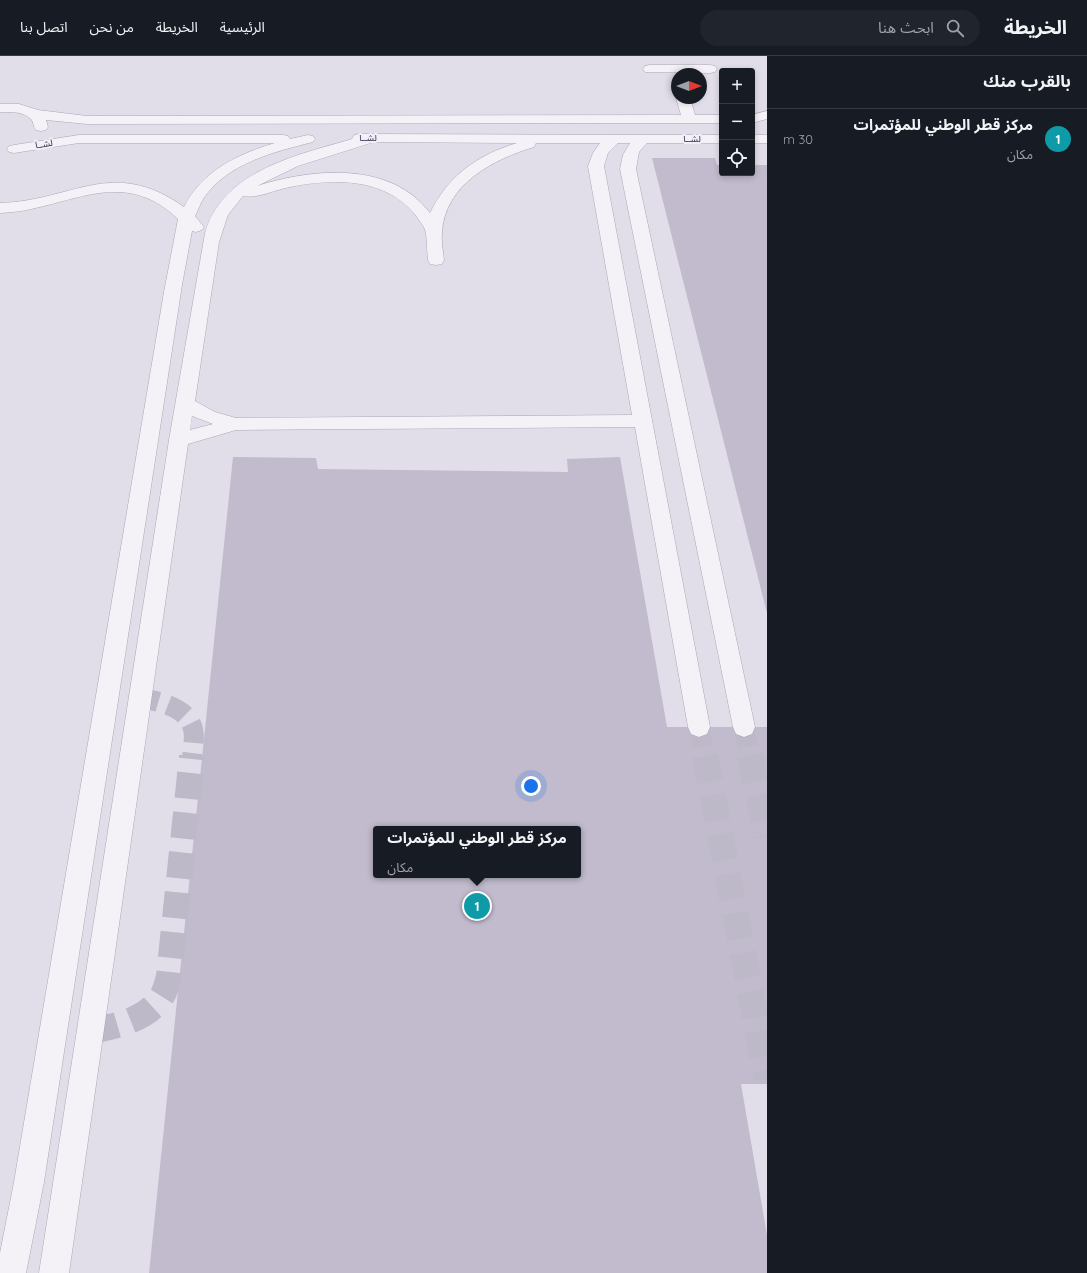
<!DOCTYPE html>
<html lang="ar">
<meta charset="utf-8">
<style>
body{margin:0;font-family:Quicksand,"Noto Sans Arabic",sans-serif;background:#20242c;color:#f1f3f6;direction:rtl}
.controls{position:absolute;right:12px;top:12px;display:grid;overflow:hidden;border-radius:4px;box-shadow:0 2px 6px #0003}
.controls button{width:36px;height:36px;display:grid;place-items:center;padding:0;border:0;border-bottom:1px solid #363941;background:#171b24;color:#f1f3f6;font:20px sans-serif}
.compass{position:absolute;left:671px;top:12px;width:36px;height:36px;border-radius:50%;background:#171b24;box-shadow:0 2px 6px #0003;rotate:90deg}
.you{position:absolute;left:531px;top:730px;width:14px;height:14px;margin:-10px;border:3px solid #fff;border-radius:50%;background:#1a73e8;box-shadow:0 0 0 6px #1a73e833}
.badge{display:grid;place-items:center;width:26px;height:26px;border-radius:50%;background:#2563eb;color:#fff;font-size:13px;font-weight:700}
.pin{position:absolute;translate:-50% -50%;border:2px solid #fff;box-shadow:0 1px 4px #0006}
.popup{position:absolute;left:373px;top:770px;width:208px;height:52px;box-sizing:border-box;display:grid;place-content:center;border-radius:4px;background:#171b24;filter:drop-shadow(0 1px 3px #0005);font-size:13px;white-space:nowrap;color:#9ea1a6}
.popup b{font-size:15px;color:#f1f3f6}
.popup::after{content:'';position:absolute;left:50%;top:100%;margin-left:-8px;border:8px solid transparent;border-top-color:#171b24}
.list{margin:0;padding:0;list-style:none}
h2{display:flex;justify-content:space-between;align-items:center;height:52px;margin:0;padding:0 16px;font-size:17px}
h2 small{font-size:13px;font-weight:400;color:#9ea1a6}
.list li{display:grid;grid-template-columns:26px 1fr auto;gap:12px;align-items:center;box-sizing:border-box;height:56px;padding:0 16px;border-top:1px solid #363941}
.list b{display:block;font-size:15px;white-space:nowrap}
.list p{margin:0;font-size:13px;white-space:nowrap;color:#9ea1a6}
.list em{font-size:13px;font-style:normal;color:#9ea1a6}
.icon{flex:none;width:22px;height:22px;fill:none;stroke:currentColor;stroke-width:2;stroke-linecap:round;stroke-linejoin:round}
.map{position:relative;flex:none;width:767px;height:1217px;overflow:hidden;direction:ltr}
header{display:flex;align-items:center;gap:24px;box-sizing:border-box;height:56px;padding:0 20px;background:#171b24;border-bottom:1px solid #363941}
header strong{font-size:19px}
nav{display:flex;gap:22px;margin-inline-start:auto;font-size:14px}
.search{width:280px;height:36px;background:#20242c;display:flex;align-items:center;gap:10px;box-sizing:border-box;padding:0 14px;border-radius:22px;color:#9ea1a6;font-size:15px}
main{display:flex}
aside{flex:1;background:#171b24}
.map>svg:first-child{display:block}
.building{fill:#c1bbcd;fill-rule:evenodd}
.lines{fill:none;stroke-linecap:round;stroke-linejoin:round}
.minor-tunnel-far1{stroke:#beb9c8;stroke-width:20;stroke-dasharray:20 10;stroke-linecap:butt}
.minor-tunnel{stroke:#beb9c8;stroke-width:26;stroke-dasharray:26 14;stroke-linecap:butt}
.minor-casing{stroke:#ada6b7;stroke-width:1}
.minor{fill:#f4f1f7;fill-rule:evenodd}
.labels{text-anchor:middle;stroke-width:4;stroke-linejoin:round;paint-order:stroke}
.far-street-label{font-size:9px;fill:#302542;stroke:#f1eef7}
</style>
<header>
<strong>الخريطة</strong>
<div class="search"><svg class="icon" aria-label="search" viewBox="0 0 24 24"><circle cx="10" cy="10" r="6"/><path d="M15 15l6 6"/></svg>ابحث هنا</div>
<nav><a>الرئيسية</a><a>الخريطة</a><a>من نحن</a><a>اتصل بنا</a></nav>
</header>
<main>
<aside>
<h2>بالقرب منك<small></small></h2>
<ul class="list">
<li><span class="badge" style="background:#0f9aa8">1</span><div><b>مركز قطر الوطني للمؤتمرات</b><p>مكان</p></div><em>30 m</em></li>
</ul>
</aside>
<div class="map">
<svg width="767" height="1217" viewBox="0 0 767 1217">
<rect width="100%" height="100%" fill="#e2dee9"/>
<path class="building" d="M652,102h63l2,7h5v8h30v-8h15v448z
M233,401l83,1 2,11 250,3 -1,-13 53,-2 47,270h100v357h-26l26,151v38h-618zM376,773h202v46h-202z"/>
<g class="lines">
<path class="minor-tunnel-far1" d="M139,641c19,5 48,9 54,32 2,8 0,19 -1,28
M699,671l6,30
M744,671l6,30"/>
<path class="minor-tunnel" d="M705,700l62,323
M750,700l17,80
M92,975c26,-6 55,-11 70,-35 4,-6 5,-13 7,-20l23,-220"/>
<defs>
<path id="minor" d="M650,9h60l5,1 2,3 -2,3 -5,1 -65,-1 -2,-3 2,-3z
M677,40v2h13l5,17h27v8l-635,1 -41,-4 2,7 -2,3 -5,1 -5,-1c-3,-3 -2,-8 -5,-11 -8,-8 -21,-7 -31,-7v-8h19l19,6 49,6 594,-1 -5,-17z
M767,55v8l-15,4v-8z
M359,78l363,1v8h-75l-8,9 -3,17 119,558 -3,7 -8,3 -8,-3 -3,-7 -113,-558 3,-14 7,-12h-12l-10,10 -4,13 106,561 -3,7 -8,3 -8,-3 -3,-7 -53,-300 -399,3 -48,14 -119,829h-30l130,-833 36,-207c18,-63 93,-78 147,-94l2,-4zM374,86l143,1c-40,12 -69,33 -87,70 -39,-52 -117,-45 -173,-27l41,-20zM536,87h64l-7,10 -5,13 44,249 -396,3 -21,-6 -20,-11 24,-159 9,-27 15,-19c14,3 31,-6 47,-9 43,-9 97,-10 127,30 2,4 7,8 8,13 2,4 2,23 3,30l2,4 6,1 6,-1 2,-4c-1,-9 -3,-19 -2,-28 3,-48 52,-73 92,-85zM192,360l21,8 -23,6z
M79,79h204l5,1 2,3 18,-4 5,1 2,3 -2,3c-39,10 -86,21 -110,57 -3,5 -5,12 -8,17l9,11 -2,3 -6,2 -4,-1 -10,54 -138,897 -18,91h-26v-20l14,-71 150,-890 14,-73c-58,-56 -113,-8 -178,-6v-10c73,-2 112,-47 184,4 18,-36 54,-53 91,-64h-196l-65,10 -5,-1 -2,-3 2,-3 5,-1z
M752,79h15v8h-15z"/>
</defs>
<use href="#minor" class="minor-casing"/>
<use href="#minor" class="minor"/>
</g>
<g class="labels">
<g class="far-street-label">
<text x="368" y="85">لشــا</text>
<text x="692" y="86">لشــا</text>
<text transform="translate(44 88) rotate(-9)" y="3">لشــا</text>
</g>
</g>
</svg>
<div class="controls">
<button>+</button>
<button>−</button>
<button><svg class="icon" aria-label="locate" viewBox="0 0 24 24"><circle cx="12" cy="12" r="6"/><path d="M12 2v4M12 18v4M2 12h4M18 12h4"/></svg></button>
</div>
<svg class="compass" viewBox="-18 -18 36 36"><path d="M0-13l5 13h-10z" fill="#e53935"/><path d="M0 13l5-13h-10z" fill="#9ea1a6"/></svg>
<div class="you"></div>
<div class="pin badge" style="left:477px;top:850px;background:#0f9aa8">1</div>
<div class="popup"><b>مركز قطر الوطني للمؤتمرات</b>مكان</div>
</div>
</main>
